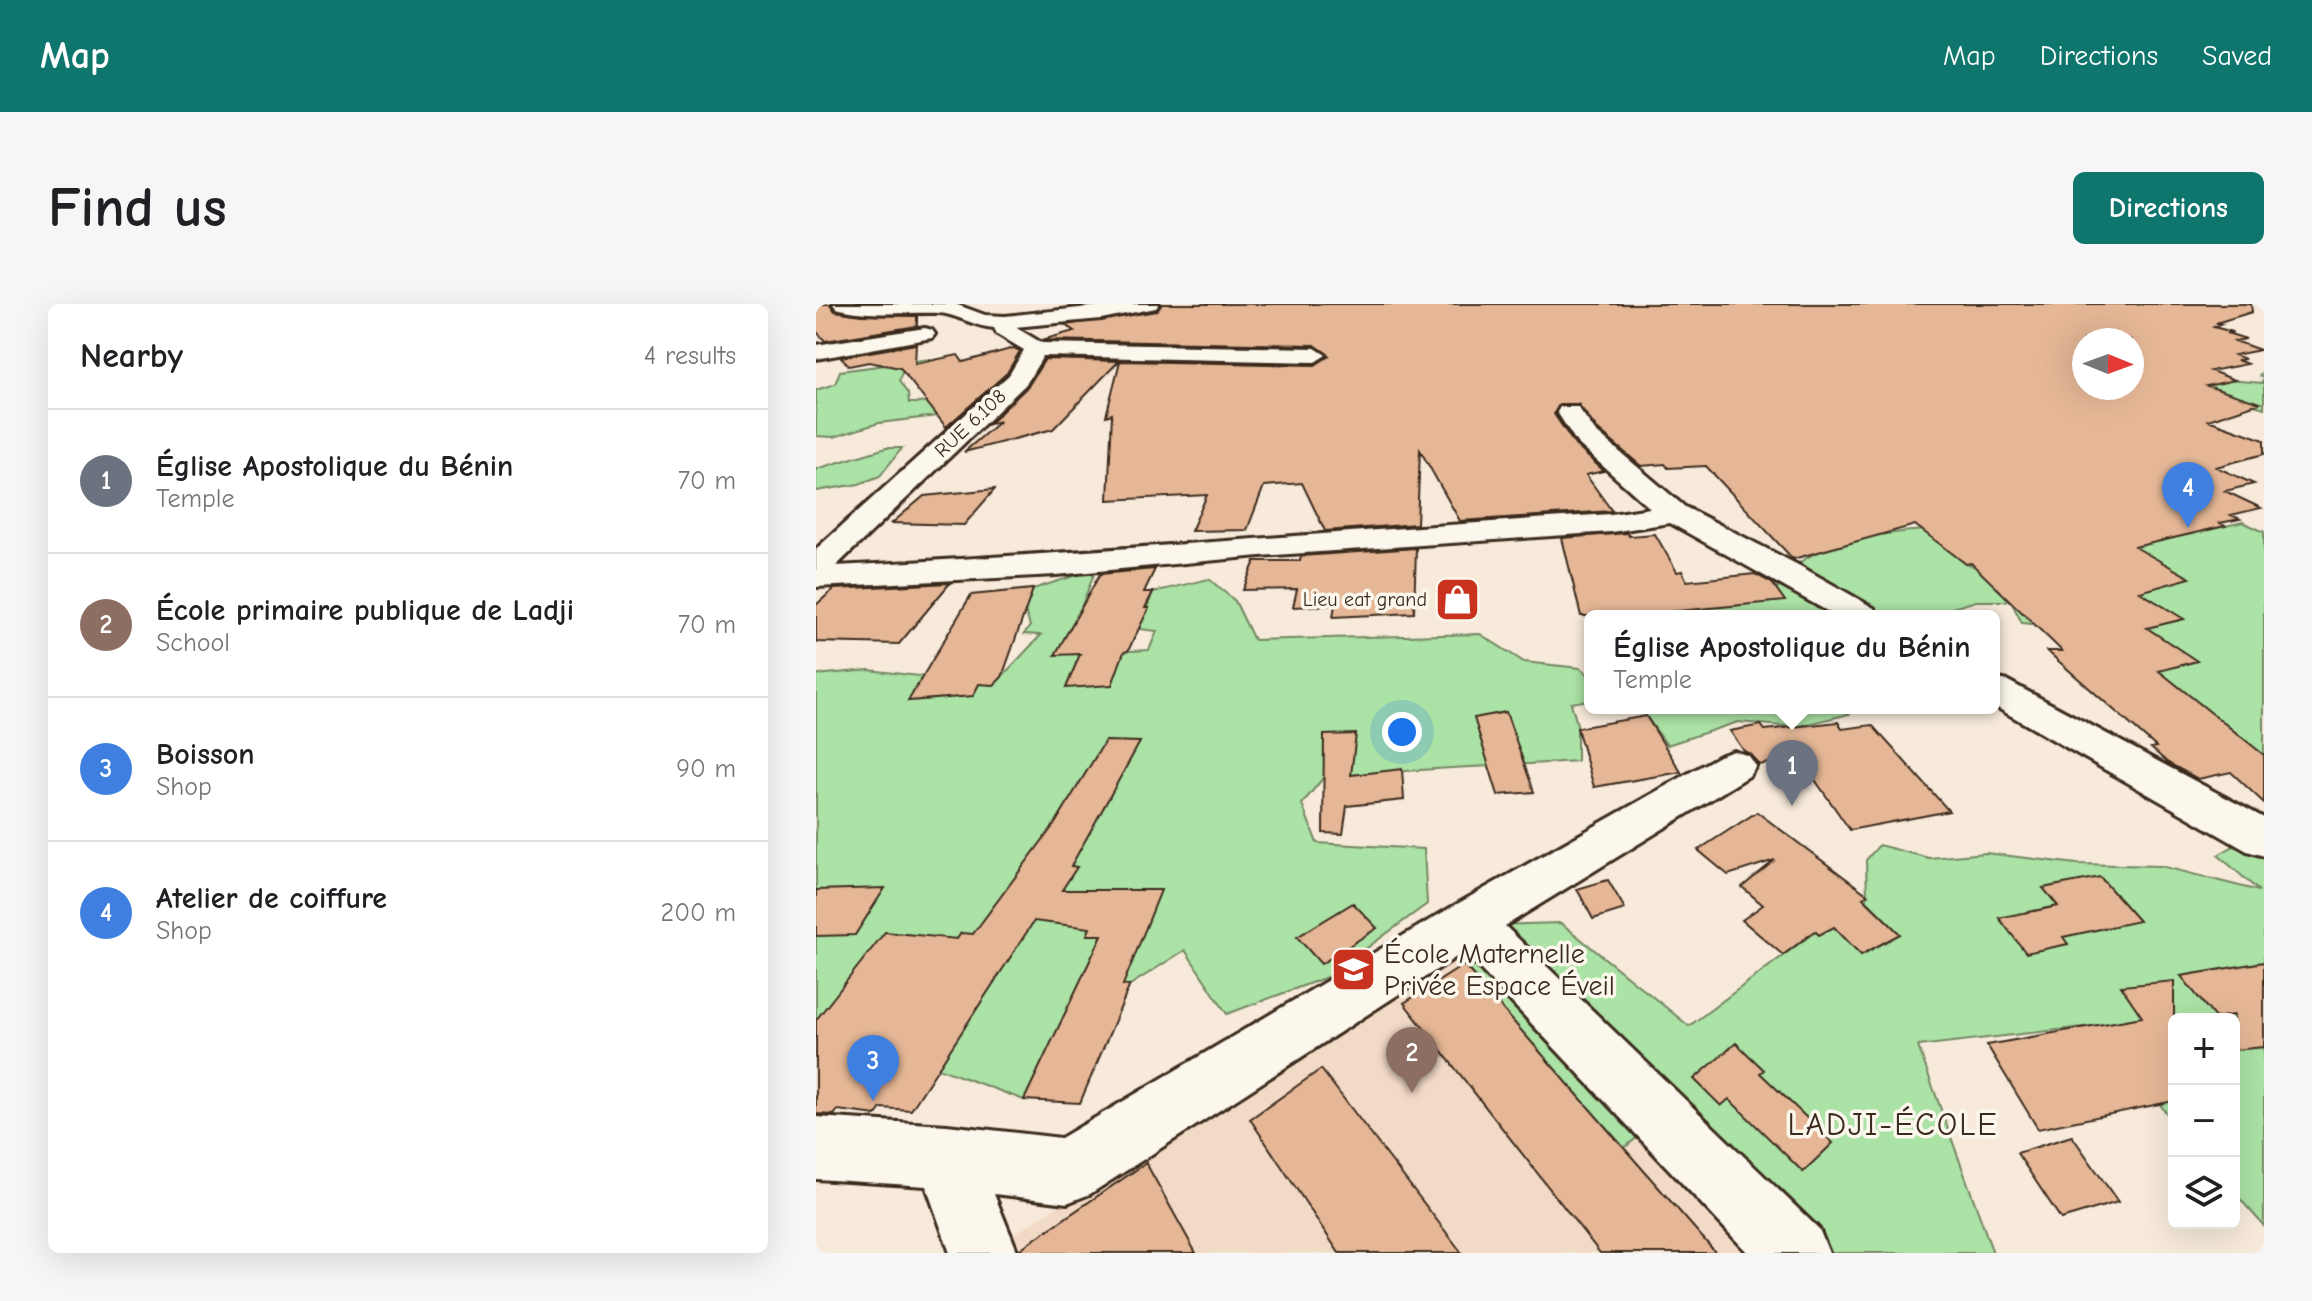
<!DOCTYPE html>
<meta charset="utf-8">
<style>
body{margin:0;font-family:"Comic Neue",sans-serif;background:#f6f6f6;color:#202124}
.controls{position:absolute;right:24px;bottom:24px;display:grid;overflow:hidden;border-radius:12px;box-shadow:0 8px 32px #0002}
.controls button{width:72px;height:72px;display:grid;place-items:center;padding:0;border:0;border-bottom:2px solid #e0e0e0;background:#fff;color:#202124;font:40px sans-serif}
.compass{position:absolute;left:1256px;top:24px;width:72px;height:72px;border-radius:50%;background:#fff;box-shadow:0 8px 32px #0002;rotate:91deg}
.you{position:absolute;left:586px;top:428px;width:28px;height:28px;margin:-20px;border:6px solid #fff;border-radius:50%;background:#1a73e8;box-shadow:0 0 0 12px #1a73e833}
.badge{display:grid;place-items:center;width:52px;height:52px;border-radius:50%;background:#0f766e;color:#fff;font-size:26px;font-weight:700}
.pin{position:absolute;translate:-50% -66px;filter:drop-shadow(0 2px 4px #0008)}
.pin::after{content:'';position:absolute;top:42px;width:28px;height:24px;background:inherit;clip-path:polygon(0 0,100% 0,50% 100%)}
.popup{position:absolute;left:768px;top:306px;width:416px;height:104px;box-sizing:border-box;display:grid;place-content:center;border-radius:12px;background:#fff;filter:drop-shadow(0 2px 6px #0005);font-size:26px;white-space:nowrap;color:#757577}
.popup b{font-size:30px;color:#202124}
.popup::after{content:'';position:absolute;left:50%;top:100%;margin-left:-16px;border:16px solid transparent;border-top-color:#fff}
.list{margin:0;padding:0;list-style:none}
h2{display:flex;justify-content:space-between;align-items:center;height:104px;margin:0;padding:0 32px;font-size:34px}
h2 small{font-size:26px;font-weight:400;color:#757577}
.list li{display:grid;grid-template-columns:52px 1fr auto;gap:24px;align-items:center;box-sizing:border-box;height:144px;padding:0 32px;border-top:2px solid #e0e0e0}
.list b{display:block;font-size:30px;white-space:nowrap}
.list p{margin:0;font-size:26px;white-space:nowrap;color:#757577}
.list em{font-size:26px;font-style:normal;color:#757577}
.icon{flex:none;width:44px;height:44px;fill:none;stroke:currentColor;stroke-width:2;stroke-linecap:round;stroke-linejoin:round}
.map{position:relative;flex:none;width:1448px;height:949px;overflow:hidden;border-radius:12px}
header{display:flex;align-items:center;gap:48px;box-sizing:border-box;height:112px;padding:0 40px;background:#0f766e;color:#fff}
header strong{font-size:38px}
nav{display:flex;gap:44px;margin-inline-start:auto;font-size:28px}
.intro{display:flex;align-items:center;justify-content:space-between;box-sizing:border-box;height:192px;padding:0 48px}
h1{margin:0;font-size:56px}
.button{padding:20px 36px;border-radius:12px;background:#0f766e;color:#fff;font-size:28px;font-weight:700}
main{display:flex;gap:48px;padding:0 48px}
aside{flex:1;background:#fff;border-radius:12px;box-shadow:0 8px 32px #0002}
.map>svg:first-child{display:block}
.built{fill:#f2dbc6}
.green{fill:#abe2a5;stroke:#738662;stroke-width:2}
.building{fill:#e5b796;stroke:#3b2a1e;stroke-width:2;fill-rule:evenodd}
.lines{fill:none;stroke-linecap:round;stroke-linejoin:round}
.minor-casing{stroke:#3b2a1e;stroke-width:6}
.minor{fill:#fbf7ec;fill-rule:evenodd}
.labels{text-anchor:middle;stroke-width:7;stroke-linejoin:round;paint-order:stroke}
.far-street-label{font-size:20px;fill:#3b2a1e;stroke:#fbf7ec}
.far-poi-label{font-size:20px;fill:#3b2a1e;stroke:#fbf7ec;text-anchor:end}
.near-poi-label{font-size:28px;fill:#3b2a1e;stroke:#fbf7ec;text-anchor:start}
.near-neighbourhood-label{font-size:32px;letter-spacing:2px;fill:#3b2a1e;stroke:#fbf7ec}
</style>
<header>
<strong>Map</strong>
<nav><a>Map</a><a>Directions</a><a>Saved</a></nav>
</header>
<div class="intro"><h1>Find us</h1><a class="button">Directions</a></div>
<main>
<aside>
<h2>Nearby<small>4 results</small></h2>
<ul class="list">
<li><span class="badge" style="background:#6b7280">1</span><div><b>Église Apostolique du Bénin</b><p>Temple</p></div><em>70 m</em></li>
<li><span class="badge" style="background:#8d6e63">2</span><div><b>École primaire publique de Ladji</b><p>School</p></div><em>70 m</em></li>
<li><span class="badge" style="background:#3f7fe0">3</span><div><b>Boisson</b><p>Shop</p></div><em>90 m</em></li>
<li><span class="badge" style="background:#3f7fe0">4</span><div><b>Atelier de coiffure</b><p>Shop</p></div><em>200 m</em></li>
</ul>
</aside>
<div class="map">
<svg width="1448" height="949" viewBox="0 0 1448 949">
<rect width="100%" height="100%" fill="#f7eadb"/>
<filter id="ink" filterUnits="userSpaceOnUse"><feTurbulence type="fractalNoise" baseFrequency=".0125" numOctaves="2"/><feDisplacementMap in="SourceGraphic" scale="16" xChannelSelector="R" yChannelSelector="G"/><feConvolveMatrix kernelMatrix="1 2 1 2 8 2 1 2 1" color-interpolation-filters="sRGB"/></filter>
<g filter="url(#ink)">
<path class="built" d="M640,643l289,306h-735l-5,-13z"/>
<path class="green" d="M115,55l-28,11 -4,11 9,13 1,9 52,-1 -7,12 -75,9 -45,14 -18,-1v-46l19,-6 5,-13z
M1448,68v36l-75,-22 39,-6 34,3 2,-4 -5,-4z
M70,144h16l-22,28 -21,8 -43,7v-22z
M1427,218l21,10v237l-33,3 -39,-32 -34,-69 38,-10 -76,-51 -47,18 -51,-5 -11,-22h-35l-50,15h-48l-84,-49c29,-26 94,-35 133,-37l39,34 35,9 97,-33 87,-5z
M280,265l-14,36 -12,49 79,-4 8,-19 -18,-2 14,-37 56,-13 26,22 19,39 226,-6 44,28 56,6 10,8v24l-19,3 6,21v37c-85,6 -169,7 -254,17l-21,26 15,39 107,6 3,55 -100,73 -100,37 -42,-64 -55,35 -50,-1 -56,116 -86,-32 83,-130 -69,1 -136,81v-345l53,-5 125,15 47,-50 -17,-1 6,-8 -5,-15 8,-22z
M971,281l53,26 -10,5h-147l19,-8 82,-7 -9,-13z
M830,404h196l7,6 -53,13 -58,-5 -71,23 -21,-29z
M1439,530l9,3v389l-30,-34v-173h-60v104l-74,-98 -182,21 75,207h-179l-137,-148 -53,43 -160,-183 27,-40 70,-2 128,103 123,-92 22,-7 27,28 39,-21 -33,-33 -1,-41 13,-15 50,13 57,-5 91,11 84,2 98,25 -41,-36z"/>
<path class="building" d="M0,0h14l5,7 26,4 56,1v10l-92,15 -9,-10z
M346,0h1089l1,8 -36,11 6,1 -8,3 19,5 -6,1 19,6 -11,2 25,9 -25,5 10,4 -8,1 10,4 -36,7 24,9 -28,6 53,17 -52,17 56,20v14l-48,13 38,17 -29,7 36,17 -30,7 9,4 -20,4 5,3 -90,21 55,31 -50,14 44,27 -37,9 50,33 -38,10 105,84v48l-33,-31 -33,7 -30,-16 -17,-15 5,-1 -109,-96h15l-91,-88 -5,1 -51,-39 -122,34 -87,-93 -38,2 -3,-4 -24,2 -44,-37 -19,-25h-18l-6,10 21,31 29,26 -18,4 26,36 -152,10 -40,-71 -3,74 -92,7 -23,-48 -38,3 -17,44 -56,1 16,-36 -99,5 4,-86 -6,2 14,-55 195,4 14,-9 -14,-11 -273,-5 32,-9 -9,-6 92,-14zM1268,36h48v48h-48z
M100,40l-1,20 43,-9 5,7 51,-14 6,3 -13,22 -61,54 -46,-59 -31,-6 -20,4 -8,-9z
M229,55l74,2 -66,68 -89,23 36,-31 -11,3 39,-38z
M179,185l-31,36 -72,-2 32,-27z
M811,229l2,3 26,-2 22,38 5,-1 5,10 68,-7 17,9 13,18 -160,15h-44l-19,-78z
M600,244l-2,65 -81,4 2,-12 -42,2 4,-18 -54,1 12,-29h45l1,-5z
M339,265l-11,23h9l-8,16h4l-21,43 -4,1 -12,33 -46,3 14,-34 -25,1 45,-81z
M134,279l-51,61 -83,-2v-37l18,-16z
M217,285l-31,88 -8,8 -15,-1 -6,12 -65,5 63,-106z
M690,408l28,80 -36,3 -24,-77z
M830,412l35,56 -87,15 -17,-59z
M1022,418l4,7 30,-4 77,86 -99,19 -51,-73 -40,8 -8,-11 -7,-3 -14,-20 31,-6 4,5z
M540,430l-5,41 51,-6 2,31 -57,6 -4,28 -20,-1 1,-98z
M289,437l35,1 -69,124 6,1 -15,23h99l-38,95h7l-50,118 -56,-3 78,-165h-15l3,-7 -56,-7 -123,189 -30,-2 -5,7 -38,-5 -4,5 -18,-1v-94l69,-88 72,7 4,-6 12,1 83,-112z
M941,508l111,83 -5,3 37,36 -39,21 -27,-28 -15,8 -4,-4 -32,24 -41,-35 21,-15 -21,-18 33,-27 -47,15 -30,-25z
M1284,573l39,44 -76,16 5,7 -42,9 -27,-35 59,-12 -15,-18z
M792,576l17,29 -32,10 -16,-30z
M69,584l-30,47 -39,1v-46z
M537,599l24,25 -56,36 -24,-27z
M1448,658v85l-30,3v-35l-19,3 -34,-42z
M648,661l160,183 92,105h-116l-196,-250z
M1358,677v120l-136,28 -51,-84 155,-28 -21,-31z
M920,739l28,27 -4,3 73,70 -30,29 -74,-73 -8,7 -27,-27z
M505,765l141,184h-123l-89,-134z
M1256,832l46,66 -57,17 -44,-66z
M330,859l50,90h-175l-1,-4z"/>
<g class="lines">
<defs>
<path id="minor" d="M17,0h122l30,11 20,1 112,-12h42l-3,4 -55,11 -86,8 27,16 273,5 11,7 -11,7 -272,-6 -17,28 -190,182c259,-13 517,-36 775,-52l39,-6 -73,-65 -20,-31 3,-5h18l17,24 90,76 115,59 74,42 5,8h-43l-166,-93 -59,9 -351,24 -204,19 -240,12v-38l193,-174 15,-25 -27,-16 -3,-6c-20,-1 -37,-14 -55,-15 -36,-1 -68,4 -103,-5z
M109,24l7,2 3,4 -3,4 -116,21v-14z
M1178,374l14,3 256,137v38l-17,-5 -253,-145z
M918,447l15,5 7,10 -7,10 -244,150 314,303 10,24h-81l-284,-301 -374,242 -23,9 -73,-9 24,59h-68l-24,-67 -110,-7v-62l131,8 114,13 389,-230 269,-152z"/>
</defs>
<use href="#minor" class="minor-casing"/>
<use href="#minor" class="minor"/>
</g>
</g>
<defs>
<symbol id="shop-square" viewBox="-11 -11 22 22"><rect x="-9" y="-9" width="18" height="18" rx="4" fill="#c8321e" stroke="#fbf7ec"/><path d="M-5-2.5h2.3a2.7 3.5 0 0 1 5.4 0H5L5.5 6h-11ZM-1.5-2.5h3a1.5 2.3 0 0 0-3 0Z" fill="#fff"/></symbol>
<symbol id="school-square" viewBox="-11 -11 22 22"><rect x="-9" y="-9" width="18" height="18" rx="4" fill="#c8321e" stroke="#fbf7ec"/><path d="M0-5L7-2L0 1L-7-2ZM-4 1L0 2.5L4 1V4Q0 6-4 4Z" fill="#fff"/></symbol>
</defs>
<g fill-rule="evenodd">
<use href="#shop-square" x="616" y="270" width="51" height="51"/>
<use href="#school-square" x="512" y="640" width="51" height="51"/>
</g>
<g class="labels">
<g class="far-street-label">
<text transform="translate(154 119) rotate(-43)" y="7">RUE 6.108</text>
</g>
<g class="far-poi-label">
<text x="611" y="302">Lieu eat grand</text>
</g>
<g class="near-poi-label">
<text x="568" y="659">École Maternelle<tspan x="568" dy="32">Privée Espace Éveil</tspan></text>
</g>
<g class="near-neighbourhood-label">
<text x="1077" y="831">LADJI-ÉCOLE</text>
</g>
</g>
</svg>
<div class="controls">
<button>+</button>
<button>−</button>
<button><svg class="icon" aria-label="layers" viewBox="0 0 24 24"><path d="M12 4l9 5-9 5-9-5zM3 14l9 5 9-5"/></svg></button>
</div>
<svg class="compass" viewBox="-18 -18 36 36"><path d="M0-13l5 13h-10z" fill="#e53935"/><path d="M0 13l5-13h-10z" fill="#757577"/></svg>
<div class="you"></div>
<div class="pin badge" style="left:976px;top:502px;background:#6b7280">1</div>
<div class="popup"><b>Église Apostolique du Bénin</b>Temple</div>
<div class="pin badge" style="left:596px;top:789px;background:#8d6e63">2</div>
<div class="pin badge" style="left:57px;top:797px;background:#3f7fe0">3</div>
<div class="pin badge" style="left:1372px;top:224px;background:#3f7fe0">4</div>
</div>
</main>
